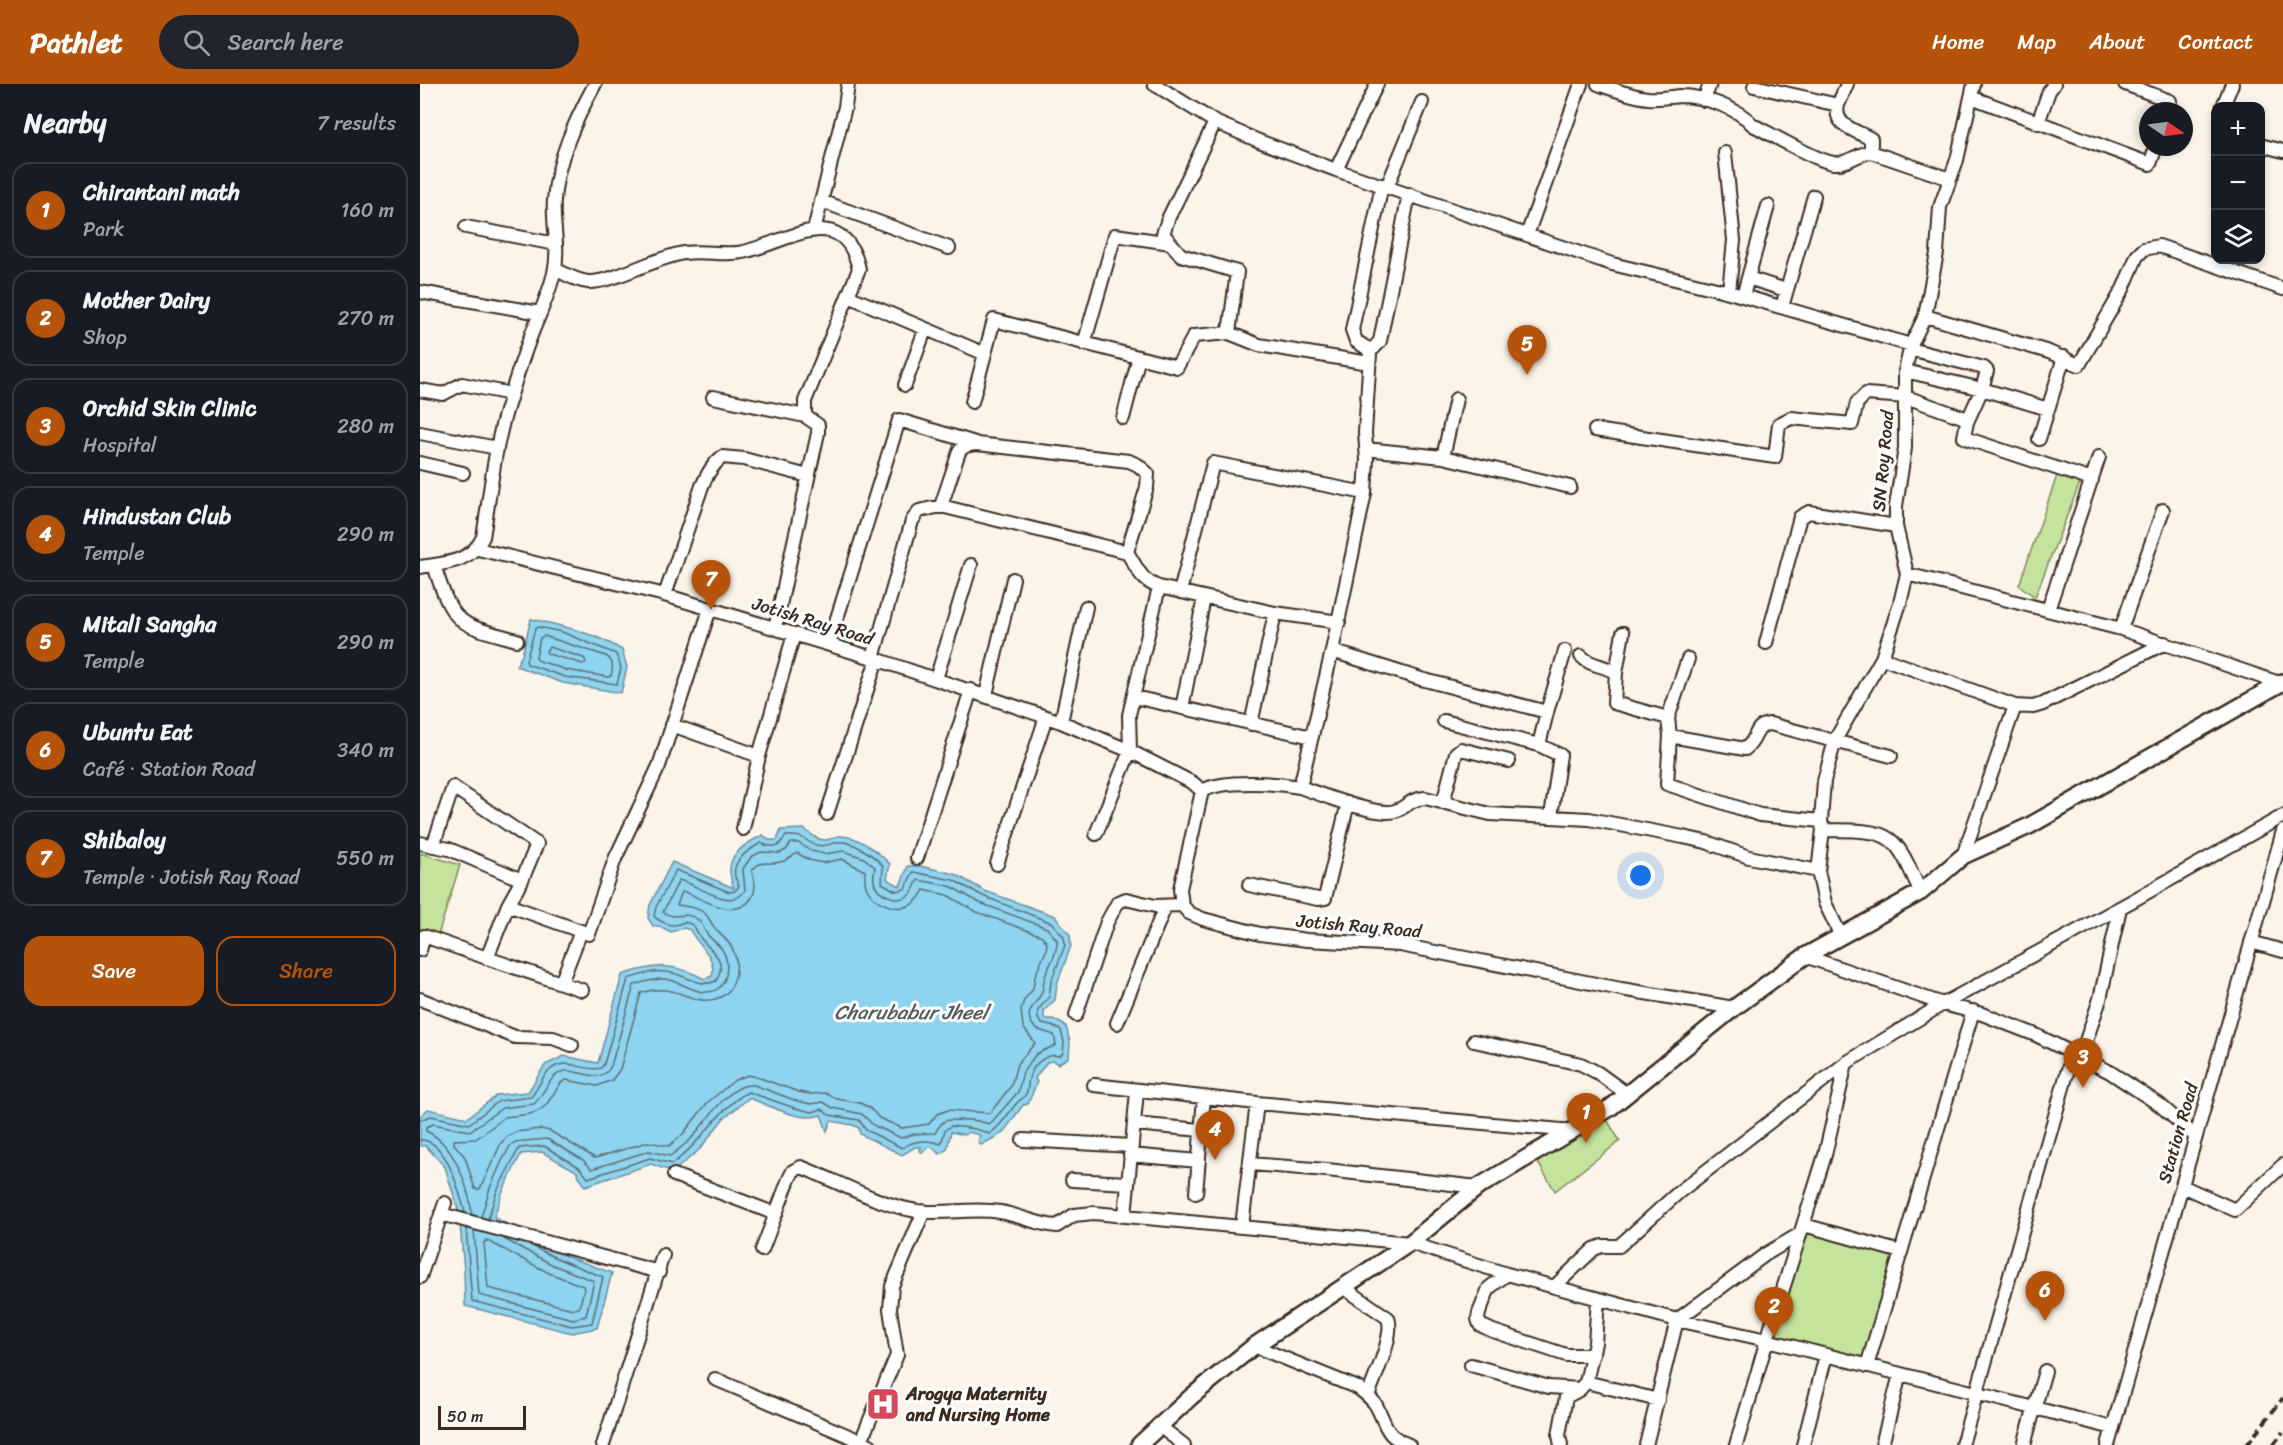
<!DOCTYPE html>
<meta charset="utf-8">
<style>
body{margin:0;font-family:Sriracha,sans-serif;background:#20242c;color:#f1f3f6}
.controls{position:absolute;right:18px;top:18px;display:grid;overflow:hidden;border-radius:12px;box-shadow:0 3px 9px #0003}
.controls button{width:54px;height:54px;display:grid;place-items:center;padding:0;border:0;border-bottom:2px solid #363941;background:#171b24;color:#f1f3f6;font:30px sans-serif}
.compass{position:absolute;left:1719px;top:18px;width:54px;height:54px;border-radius:50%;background:#171b24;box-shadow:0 3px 9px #0003;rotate:103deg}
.scale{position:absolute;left:18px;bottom:15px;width:88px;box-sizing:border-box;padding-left:6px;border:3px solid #3b2a1e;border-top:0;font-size:16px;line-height:21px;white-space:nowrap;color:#3b2a1e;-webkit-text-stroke:4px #fff;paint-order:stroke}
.you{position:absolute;left:1221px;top:792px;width:21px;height:21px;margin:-15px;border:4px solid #fff;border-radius:50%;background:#1a73e8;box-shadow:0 0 0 9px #1a73e833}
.badge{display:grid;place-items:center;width:39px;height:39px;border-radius:50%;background:#b45309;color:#fff;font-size:20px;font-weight:700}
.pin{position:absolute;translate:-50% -50px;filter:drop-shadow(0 2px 3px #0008)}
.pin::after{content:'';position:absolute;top:32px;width:21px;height:18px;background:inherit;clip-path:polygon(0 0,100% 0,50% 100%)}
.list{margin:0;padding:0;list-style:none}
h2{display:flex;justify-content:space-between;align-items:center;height:78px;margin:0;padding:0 24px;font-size:26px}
h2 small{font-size:20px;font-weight:400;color:#9ea1a6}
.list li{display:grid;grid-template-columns:39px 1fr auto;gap:18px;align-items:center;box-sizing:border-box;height:96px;margin:0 12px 12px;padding:0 12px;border:2px solid #363941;border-radius:18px}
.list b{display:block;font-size:22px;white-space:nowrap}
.list p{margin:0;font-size:20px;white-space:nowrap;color:#9ea1a6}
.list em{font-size:20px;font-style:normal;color:#9ea1a6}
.actions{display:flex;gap:12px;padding:18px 24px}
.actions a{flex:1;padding:14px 0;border:2px solid #b45309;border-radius:18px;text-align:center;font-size:21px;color:#b45309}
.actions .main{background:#b45309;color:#fff}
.icon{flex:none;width:33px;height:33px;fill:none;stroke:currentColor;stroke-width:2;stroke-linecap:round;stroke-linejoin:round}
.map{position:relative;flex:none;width:1863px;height:1361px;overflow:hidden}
header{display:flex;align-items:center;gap:36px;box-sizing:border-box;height:84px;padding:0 30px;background:#b45309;color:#fff}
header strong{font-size:28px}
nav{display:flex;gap:33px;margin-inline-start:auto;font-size:21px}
.search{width:420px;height:54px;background:#20242c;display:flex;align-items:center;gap:15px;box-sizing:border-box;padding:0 21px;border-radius:33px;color:#9ea1a6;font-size:22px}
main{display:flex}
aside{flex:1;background:#171b24}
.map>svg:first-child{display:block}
.green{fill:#c4e49d;stroke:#80875e;stroke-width:1.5}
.water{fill:#8ed3f0;stroke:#6d8f9c;stroke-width:1.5}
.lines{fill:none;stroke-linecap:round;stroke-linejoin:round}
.shore{stroke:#5c6e72;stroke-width:1.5}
.minor-casing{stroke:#3b2a1e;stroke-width:16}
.major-casing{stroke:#3b2a1e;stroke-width:20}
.minor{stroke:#fff;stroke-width:12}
.major{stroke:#fff;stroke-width:15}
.rail{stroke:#3b2a1e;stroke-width:4;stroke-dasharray:9 4.5;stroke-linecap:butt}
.labels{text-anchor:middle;stroke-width:6;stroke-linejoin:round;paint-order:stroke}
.street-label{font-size:18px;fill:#3b2a1e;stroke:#fff}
.poi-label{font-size:18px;font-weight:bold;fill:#3b2a1e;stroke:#fff;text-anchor:start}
.water-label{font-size:20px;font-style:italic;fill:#545d5d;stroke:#fff}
</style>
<header>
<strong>Pathlet</strong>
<div class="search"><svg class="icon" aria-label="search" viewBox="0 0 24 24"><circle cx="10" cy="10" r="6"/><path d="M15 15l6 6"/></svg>Search here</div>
<nav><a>Home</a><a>Map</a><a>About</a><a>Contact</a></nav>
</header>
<main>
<aside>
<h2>Nearby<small>7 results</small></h2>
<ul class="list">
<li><span class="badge">1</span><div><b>Chirantani math</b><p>Park</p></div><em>160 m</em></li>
<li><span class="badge">2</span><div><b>Mother Dairy</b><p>Shop</p></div><em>270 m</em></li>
<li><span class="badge">3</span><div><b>Orchid Skin Clinic</b><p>Hospital</p></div><em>280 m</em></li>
<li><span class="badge">4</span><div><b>Hindustan Club</b><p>Temple</p></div><em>290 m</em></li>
<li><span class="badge">5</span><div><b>Mitali Sangha</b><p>Temple</p></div><em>290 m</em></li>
<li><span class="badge">6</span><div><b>Ubuntu Eat</b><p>Café · Station Road</p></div><em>340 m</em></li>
<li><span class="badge">7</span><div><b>Shibaloy</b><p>Temple · Jotish Ray Road</p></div><em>550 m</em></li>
</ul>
<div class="actions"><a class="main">Save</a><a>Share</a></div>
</aside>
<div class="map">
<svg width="1863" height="1361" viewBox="0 0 1863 1361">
<rect width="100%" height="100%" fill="#fbf4eb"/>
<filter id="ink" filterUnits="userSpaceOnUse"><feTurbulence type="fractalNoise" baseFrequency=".0167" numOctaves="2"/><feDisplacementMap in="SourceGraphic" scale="12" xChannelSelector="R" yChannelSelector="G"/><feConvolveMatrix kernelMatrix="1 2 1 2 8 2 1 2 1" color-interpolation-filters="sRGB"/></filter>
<g filter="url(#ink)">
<path class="green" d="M1639,386l22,10 -46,117 -16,-12z
M0,769l40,12 -22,70 -18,-6z
M1181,1026l19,31 -65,50 -20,-33z
M1376,1146l98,25 -30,105 -89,-21 4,-11 -8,-3z"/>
<path class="water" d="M111,535c31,7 64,14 91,31l5,17 -6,26 -58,-10 -47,-17 6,-11z
M384,745c8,6 16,14 26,10 4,-1 5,-3 9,-3 19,-1 38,15 51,28l-3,15 13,7 8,-20h12l35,8 30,17 70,25 15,19 1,11 -14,38 -2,16 -11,11v8h9l13,7 4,16 -1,15 -11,7 -5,-3 -6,1 -12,16 2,4 -9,22 -5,1 -20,28 -22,12 -3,-2 2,-8 -12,-3 -3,3 -14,-3 -4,17 -7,5 -10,-8 -8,6 -2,-1 1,-4h-6l-13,8 -42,-21 -1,-6 -6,-3 -22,-4 -4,10 -6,-16c-21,8 -52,-10 -72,-17l-26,21 -23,30 -27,23 -22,-8 -66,22 -9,-15 -34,-19 -21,2 -19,39 -8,24 64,36 54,20 -15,55 -25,5 -107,-27 -1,-35 -5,-58 -14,-46 -19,-21h-6v-30l8,-7 39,9 30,-23 31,-3 17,-27 19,-9 34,7 24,-88c35,-11 50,-13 83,4l7,-3c5,-21 -14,-29 -22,-46l-6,-2 -13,4 -12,-6h-6l-5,-8 2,-13 22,-43 62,26c-12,-29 4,-41 29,-53l6,5h8l4,-10z"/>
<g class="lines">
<path class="shore" d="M118,543l24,5 54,22 5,14 -4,16 -52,-7 -38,-13 -1,-3 9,-32z
M124,552l62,20c8,5 7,12 5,20l-3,1 -42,-7 -29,-10 -1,-3 4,-19z
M129,563l35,11 2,4 -3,2 -35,-10 -2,-3z
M377,769l12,7 14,3 19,-4 23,12c0,6 -1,12 2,18 7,14 31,24 45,15 6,-3 9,-9 12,-14l23,5 30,17 65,24 5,7 -1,8 -11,25 -2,13 -9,11 -3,10 2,17 12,16 -18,21 -6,22 -21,27 -42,-3 -11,4 -8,10 -27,4 -23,-10 -9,-10 -10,-5 -23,-4 -12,-6 -15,1 -11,-2 -42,-15 -9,-2 -13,5 -27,22 -25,32 -14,12 -21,-4 -53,16 -45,-27 -9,-2 -25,3 -8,4 -7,7 -21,46h-5l-10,-32 -11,-13v-4l22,-1 29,-22 25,-3 9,-3 7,-6 15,-22 5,-3 31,6 15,-6 8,-11 21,-76c36,-13 53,17 80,4 16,-8 19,-34 11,-49 -4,-9 -13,-13 -18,-21 -4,-5 -5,-11 -11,-15 -8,-6 -17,-5 -26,-7l5,-13h3c18,7 50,29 66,7 6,-9 4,-18 1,-28 8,-13 19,-5 32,-10 5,-2 9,-5 13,-8z
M0,1036l11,-4 38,8 30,-23 32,-4c7,-8 11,-21 19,-27 17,-15 33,3 51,-2l3,-4 24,-85c13,-4 25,-9 38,-7 17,1 34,17 50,9 13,-23 -6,-29 -16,-44 -4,-6 -4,-12 -12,-14 -6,-2 -8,1 -13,2 -6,1 -18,-5 -21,-9l2,-9 20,-37 53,22 6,-1 4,-5c-1,-3 -3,-6 -4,-9 -4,-17 14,-27 26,-34l7,3h10l8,-10c21,-1 15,4 30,9 10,3 13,-2 22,-3 14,-2 37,14 45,24l-1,17 14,8 9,-2 8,-17 40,8 30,16 69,27 12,14 1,8 -14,37 -2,15 -11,13v9l4,5 10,2 9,4 3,12 -1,11 -4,3c-13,-3 -24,7 -29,19 -3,6 0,15 -6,22 -2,2 -5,3 -7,6 -10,11 -15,23 -28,31 -16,-7 -21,-6 -38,-8l-6,4 -4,14c-14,-5 -27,-4 -39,4l-36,-18 -7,-10 -30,-5 -7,-6 -10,3 -17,-4 -47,-16c-30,16 -47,52 -76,72l-22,-6 -62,20 -9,-11 -35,-21 -25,2 -22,43 -9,28
M0,1056c27,-1 39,52 45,72
M52,1131c-3,-28 -18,-72 -46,-84v-4l7,-3 37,7 32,-23 32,-4c11,-10 17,-34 34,-33 15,0 33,14 43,-5l23,-81c10,-3 21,-7 32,-6 13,2 27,13 39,13 19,1 24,-18 21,-33 -2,-12 -12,-16 -19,-25 -4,-5 -4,-11 -10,-15 -13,-9 -21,2 -34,-7l16,-32c18,4 54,33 66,10l-2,-21 8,-12 10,-5 19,1 6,-3 5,-7h8l12,8 14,3 19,-3 20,7 11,9c-1,5 -2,11 -1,15 3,12 24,21 34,14 5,-3 7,-11 10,-16l32,6 30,17 67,25 10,12c1,13 -8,25 -12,37 -2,5 -1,9 -3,14 -3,13 -23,20 -6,38l18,6 2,10 -20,9 -13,18 -5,20 -28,32c-9,-2 -17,-5 -28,-4 -17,1 -17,-4 -27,13l-21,1 -13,4 -28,-13 -11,-11 -29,-6 -10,-6 -12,2 -14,-3 -43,-16c-25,-4 -50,41 -65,56 -6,5 -12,10 -19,15l-21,-5 -57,18 -9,-9 -36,-21 -32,3 -5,4 -8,15 -12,27 -9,29
M46,1144l6,73 100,25 20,-3 11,-46 -47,-19 -22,-11
M54,1146l5,65 94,24 13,-3 8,-35 -41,-16 -49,-26
M66,1156l63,33 34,13 1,3 -5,19 -6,1 -85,-21 -4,-45z"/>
<defs>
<path id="minor" d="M734,0l61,38 44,19 77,29 276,94 117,28 182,53
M1178,0c17,6 33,12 50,14 11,1 22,-1 33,-2 22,0 57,12 72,29 16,8 67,38 82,38 13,1 23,-10 36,-11l79,27
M1705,0l45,17 -3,10
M1334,2l84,19 9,-21
M1551,13l179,67 6,-17
M1284,16l6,-16
M1418,21c-5,21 17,25 33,34v13
M1803,22l9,-22
M795,38l-47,97 -5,15 18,21 56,17 -8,61
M1618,39l11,-32 5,-7
M1840,61l23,6
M1305,69l9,87 -5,52
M916,86l41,-86
M967,103l35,-85
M401,117l128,47
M46,143l90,17
M394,146l31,-123 3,-23
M1107,151l54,-151
M135,185c10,5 21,12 33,13 25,1 68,-25 96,-29 20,-3 40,3 59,-1 43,-9 100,-53 116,17l-54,132v15l13,9v8l-43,195
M1328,194l38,12
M0,208l120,21
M428,212l135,57
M1323,212l25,-90
M1362,223l32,-111
M1505,232l124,36 30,13 44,-76 14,-33 7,-7 15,-3 124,43
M664,260l31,-109 56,8
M948,265l6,-1 6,-7 29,-147
M1490,265l74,19 3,3 -5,18 -15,33
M1485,287l77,18 66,20
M485,301l20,-55
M0,306l23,4 19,-10 49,10
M293,313l92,19
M552,318l22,-82 183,47 17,-31 35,-3 30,12 110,18
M703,334l16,-61
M1175,346l180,27 4,-33 12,-6 61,6 5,-21 9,-9 40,3 59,21 2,4 -3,15 4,2 124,41
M0,349l77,15
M1619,355l25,-82
M946,365l77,8 127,30
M1023,373l13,-58
M0,379l43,10
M521,422l18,-54c4,-7 10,-7 18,-8l152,17 9,4 10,9 -1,13 -20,65
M58,465l183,45 212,64 188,64 69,29 -1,-36 30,-128 116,26 64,9
M14,481c19,61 24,59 83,75
M0,483c25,-4 51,-4 63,-30 7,-42 11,-86 23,-126 8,-26 16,-53 26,-78 8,-20 17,-39 22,-60 6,-25 -2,-49 0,-73 3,-41 22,-81 41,-116
M1487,490l214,55 158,54
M760,508l33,-129 152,30
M245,511l37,-109c5,-11 10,-21 20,-29l22,2 64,17
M1628,526l51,-153
M1701,545l42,-119
M1346,559l34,-126 9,-5 87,14
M409,560l70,-224 76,23
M912,567l89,28 126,33 18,-61
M1161,572c9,10 24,9 35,17l-2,30 54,15 2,18 75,13c14,-10 8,-24 25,-25l121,32
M453,574l39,-137 7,-10 22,-5 186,46c10,16 14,29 32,35
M1462,574l133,48 18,1 10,-3 122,-61
M1196,589l7,-40
M516,595l35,-114
M566,611l27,-116
M714,613l178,40
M762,624l22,-110
M1248,634l20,-59
M1024,637l95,24 21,10 -9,61
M641,638l25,-115
M831,640l24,-111
M252,641l87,31
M1250,652l-3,48 93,31 61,6
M1119,661l8,-33
M880,703c20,7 77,30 95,24 13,-4 14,-12 30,-13l65,16 99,5 94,18 23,5 43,15 69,14
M782,707c21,-12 74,-8 98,-4l32,-136 33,-158 2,-33 -2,-27 5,-79 -2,-5 -12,-8 -4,-11 30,-145
M1023,719l13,-50 5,-4 48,12
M407,730l50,-155
M323,745l16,-73 35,-122
M1403,746c18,1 52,-2 66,9 15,10 23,37 32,53
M676,750l34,-83 63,32 9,8 -22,98 2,16 7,8 14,6 57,15 47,6 93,5 221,44 113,19
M0,759l29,6 73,31 -14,25 -21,53 -63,-22 -4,14
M13,762l20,-59 84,57 -15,36
M1543,772l52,-150
M497,774l54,-168
M577,780l49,-147
M829,801l69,14 7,-1 23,-95
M88,821l81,29 26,-75 44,-93 51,-157
M1421,852l-16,-33 -7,-32 5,-41 -2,-9 3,-40 11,-41 47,-82 18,-55 7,-29 -11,-48v-20l9,-58v-77l6,-26 14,-29 12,-63 3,-46 17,-47 17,-76
M1831,858l32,9
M1385,872l138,48 39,10 54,21 74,37 50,33 36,32
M67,874l74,25 20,-52
M141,899l21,7
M0,915l95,38 38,1 19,7
M656,931l31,-93 11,-20 8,-3 29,7 27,-1
M697,939l48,-116
M1054,957l107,23 17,9 29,21
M1661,972l19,-57 20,-91
M674,1001l163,18 316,28
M714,1040l67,6
M603,1056l109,6
M710,1071l69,6
M830,1080l77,6 151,17
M254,1091l102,39
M652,1096l56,3
M1762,1102l53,24 48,-45
M776,1109l8,-95
M21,1130l218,58
M705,1131l12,-123
M1384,1141l97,27
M822,1142l15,-123
M342,1166l27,-71 4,-8 8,-4c36,14 78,38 116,44 27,4 55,-4 83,1 19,3 38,13 57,14l17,-11 20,-2 316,30 97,31 170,46 90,20 346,88
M1087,1190l-18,14 -10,25 -1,6 2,6 13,6 73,24h27
M0,1193l25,-74
M923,1203l45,31c7,17 -14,60 -20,78
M1134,1203l40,-38 8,-3h17l60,-54 167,-129
M834,1262l104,42c8,6 16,12 20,21 10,21 9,27 31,36
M1051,1281l78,22 31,2 6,-7 72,18
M1447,1282l106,-355
M295,1295l155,66
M1166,1298l9,-39 3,-44
M738,1341l26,20
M441,1357l36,-86 -7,-46 2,-23 32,-75
M183,1361l60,-190
M1141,1361l-2,-10 7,-38 13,-7
M1226,1361l31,-125 89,-66 34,-20
M1316,1361l31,-105 58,-185 21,-92 97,-59 189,-103 151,-85
M1383,1361l23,-90
M1462,1361l18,-71
M1542,1361l111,-393
M1604,1361l21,-74
M1688,1361l175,-614"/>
<path id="major" d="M719,1361l53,-49 62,-50 156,-103 68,-56 132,-79 124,-100 71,-52 116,-64 42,-36 66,-30 254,-144"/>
</defs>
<use href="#minor" class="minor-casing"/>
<use href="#major" class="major-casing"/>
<use href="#minor" class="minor"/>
<use href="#major" class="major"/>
<path class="rail" d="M1827,1361l36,-47
M1853,1361l10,-13"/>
</g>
</g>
<defs>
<symbol id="hospital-square" viewBox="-11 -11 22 22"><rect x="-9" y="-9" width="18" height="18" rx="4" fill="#d1495b" stroke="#fff"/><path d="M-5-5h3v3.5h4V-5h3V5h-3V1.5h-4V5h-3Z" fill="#fff"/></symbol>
</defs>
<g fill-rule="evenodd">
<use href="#hospital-square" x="444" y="1301" width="38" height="38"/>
</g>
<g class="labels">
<g class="street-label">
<text transform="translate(1463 377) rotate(-85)" y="6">SN Roy Road</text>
<text transform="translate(393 537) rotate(17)" y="6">Jotish Ray Road</text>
<text transform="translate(939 842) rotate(5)" y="6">Jotish Ray Road</text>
<text transform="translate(1758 1049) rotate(-74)" y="6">Station Road</text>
</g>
<g class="poi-label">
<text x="486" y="1316">Arogya Maternity<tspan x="486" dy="21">and Nursing Home</tspan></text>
</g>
<g class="water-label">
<text x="491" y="935">Charubabur Jheel</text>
</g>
</g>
</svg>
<div class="controls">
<button>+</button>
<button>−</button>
<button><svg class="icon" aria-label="layers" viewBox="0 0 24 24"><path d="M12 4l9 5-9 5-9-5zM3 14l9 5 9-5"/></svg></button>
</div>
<svg class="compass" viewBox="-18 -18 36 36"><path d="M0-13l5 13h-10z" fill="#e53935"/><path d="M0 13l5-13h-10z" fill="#9ea1a6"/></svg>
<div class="scale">50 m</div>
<div class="you"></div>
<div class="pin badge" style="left:1166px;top:1059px">1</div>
<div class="pin badge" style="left:1354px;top:1253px">2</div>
<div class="pin badge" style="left:1663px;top:1004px">3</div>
<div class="pin badge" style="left:795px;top:1076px">4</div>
<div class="pin badge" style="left:1107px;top:291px">5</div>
<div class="pin badge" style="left:1625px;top:1237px">6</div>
<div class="pin badge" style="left:291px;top:526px">7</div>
</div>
</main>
